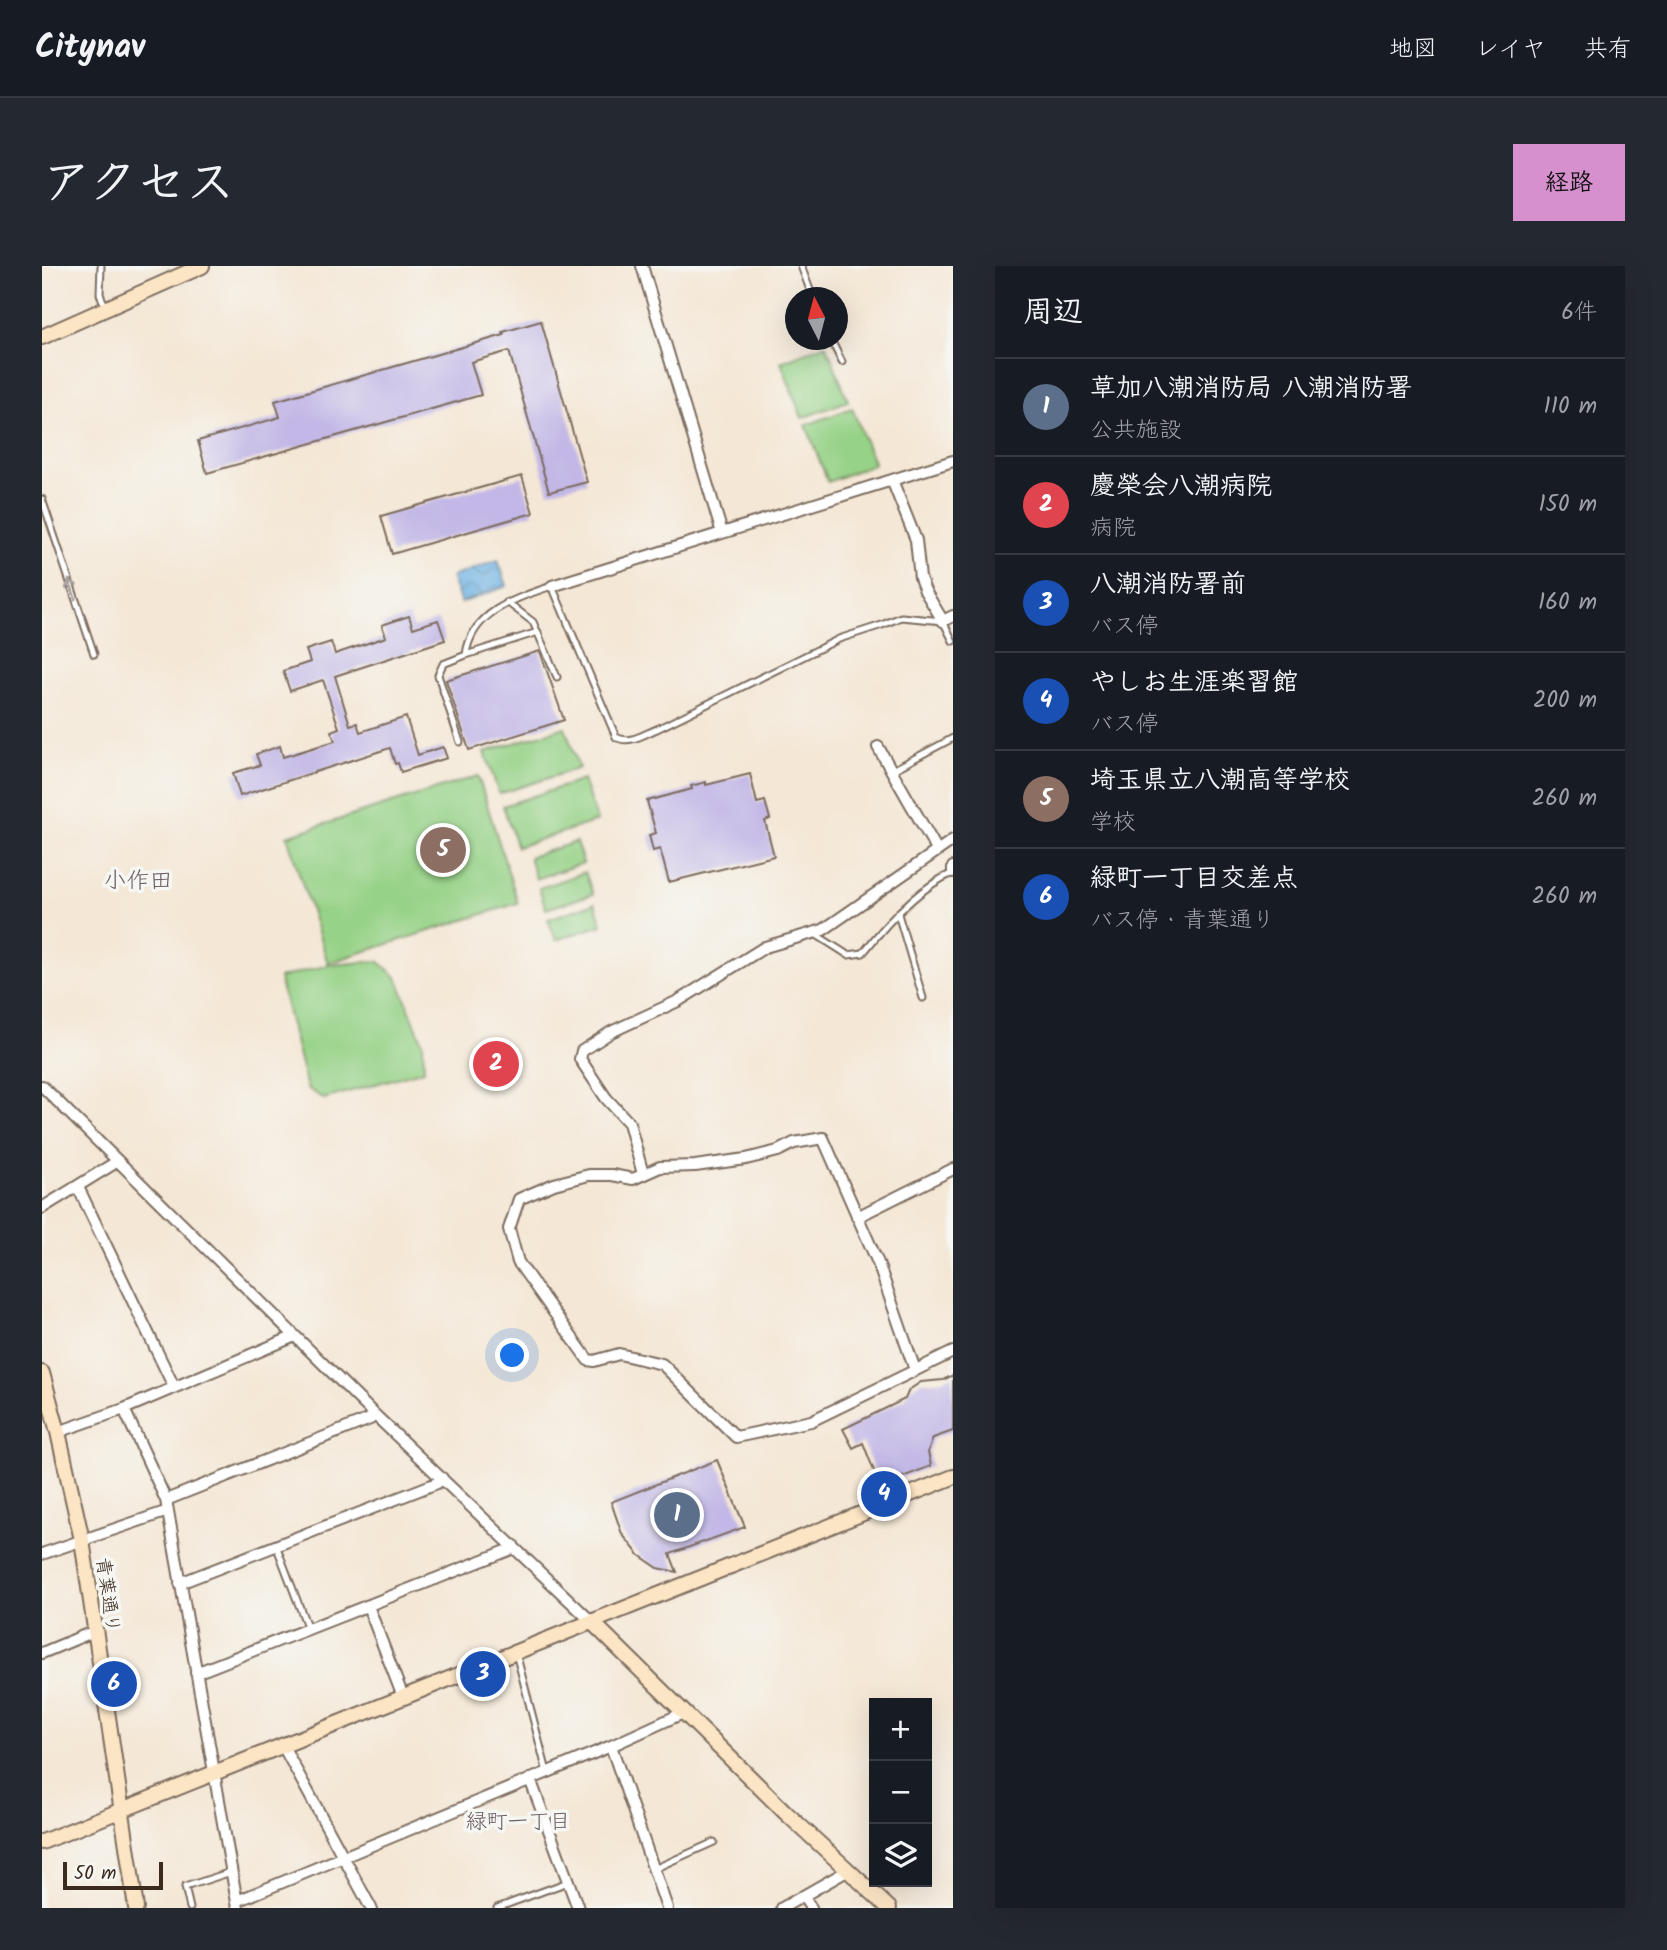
<!DOCTYPE html>
<html lang="ja">
<meta charset="utf-8">
<style>
body{margin:0;font-family:Kalam,"Klee One",sans-serif;background:#242831;color:#f1f3f6}
.controls{position:absolute;right:21px;bottom:21px;display:grid;overflow:hidden;border-radius:0px;box-shadow:0 7px 28px #0002}
.controls button{width:63px;height:63px;display:grid;place-items:center;padding:0;border:0;border-bottom:2px solid #363941;background:#171b24;color:#f1f3f6;font:35px sans-serif}
.compass{position:absolute;left:743px;top:21px;width:63px;height:63px;border-radius:50%;background:#171b24;box-shadow:0 7px 28px #0002;rotate:354deg}
.scale{position:absolute;left:21px;bottom:18px;width:100px;box-sizing:border-box;padding-left:7px;border:4px solid #3b2a1e;border-top:0;font-size:19px;line-height:24px;white-space:nowrap;color:#3b2a1e;-webkit-text-stroke:5px #f6f6f2;paint-order:stroke}
.you{position:absolute;left:471px;top:1090px;width:24px;height:24px;margin:-18px;border:5px solid #fff;border-radius:50%;background:#1a73e8;box-shadow:0 0 0 10px #1a73e833}
.badge{display:grid;place-items:center;width:46px;height:46px;border-radius:50%;background:#d690ce;color:#fff;font-size:23px;font-weight:700}
.pin{position:absolute;translate:-50% -50%;border:4px solid #fff;box-shadow:0 2px 7px #0006}
.list{margin:0;padding:0;list-style:none}
h2{display:flex;justify-content:space-between;align-items:center;height:91px;margin:0;padding:0 28px;font-size:30px}
h2 small{font-size:23px;font-weight:400;color:#9ea1a6}
.list li{display:grid;grid-template-columns:46px 1fr auto;gap:21px;align-items:center;box-sizing:border-box;height:98px;padding:0 28px;border-top:2px solid #363941}
.list b{display:block;font-size:26px;white-space:nowrap}
.list p{margin:0;font-size:23px;white-space:nowrap;color:#9ea1a6}
.list em{font-size:23px;font-style:normal;color:#9ea1a6}
.icon{flex:none;width:38px;height:38px;fill:none;stroke:currentColor;stroke-width:2;stroke-linecap:round;stroke-linejoin:round}
.map{position:relative;flex:none;width:911px;height:1642px;overflow:hidden;border-radius:0px}
header{display:flex;align-items:center;gap:42px;box-sizing:border-box;height:98px;padding:0 35px;background:#171b24;border-bottom:2px solid #363941}
header strong{font-size:33px}
nav{display:flex;gap:38px;margin-inline-start:auto;font-size:24px}
.intro{display:flex;align-items:center;justify-content:space-between;box-sizing:border-box;height:168px;padding:0 42px}
h1{margin:0;font-size:49px}
.button{padding:18px 32px;border-radius:0px;background:#d690ce;color:#111;font-size:24px;font-weight:700}
main{display:flex;gap:42px;padding:0 42px}
aside{flex:1;background:#171b24;border-radius:0px;box-shadow:0 7px 28px #0002}
.map>svg:first-child{display:block}
.pitch{fill:#96d287;stroke:#687e52;stroke-width:2}
.water{fill:url(#water-waves);stroke:#546d80;stroke-width:2}
.building{fill:#c2b7e6}
.lines{fill:none;stroke-linecap:round;stroke-linejoin:round}
.lane-casing{stroke:#7c6c5e;stroke-width:9}
.street-casing{stroke:#7c6c5e;stroke-width:14}
.secondary-casing{stroke:#7c6c5e;stroke-width:18}
.lane{stroke:#fff;stroke-width:5}
.street{stroke:#fff;stroke-width:10}
.secondary{stroke:#fce5c4;stroke-width:14}
.oneway{stroke:#a79f9a}
.labels{text-anchor:middle;stroke-width:7;stroke-linejoin:round;paint-order:stroke}
.street-label{font-size:19px;fill:#3b2a1e;stroke:#f6f6f2}
.neighbourhood-label{font-size:21px;fill:#6a5b64;stroke:#f6f6f2}
.quarter-label{font-size:23px;fill:#6a5b64;stroke:#f6f6f2}
</style>
<header>
<strong>Citynav</strong>
<nav><a>地図</a><a>レイヤ</a><a>共有</a></nav>
</header>
<div class="intro"><h1>アクセス</h1><a class="button">経路</a></div>
<main>
<div class="map">
<svg width="911" height="1642" viewBox="0 0 911 1642">
<defs>
<pattern id="water-waves" width="16" height="10" patternUnits="userSpaceOnUse" patternTransform="scale(1.75)"><rect width="16" height="10" fill="#6cb0e2"/><path d="M0 5q4-4 8 0t8 0" fill="none" stroke="#5a8fb7"/></pattern>
</defs>
<rect width="100%" height="100%" fill="#f6f6f2"/>
<filter id="ink" filterUnits="userSpaceOnUse"><feTurbulence type="fractalNoise" baseFrequency=".0143" numOctaves="2"/><feDisplacementMap in="SourceGraphic" scale="14" xChannelSelector="R" yChannelSelector="G"/><feConvolveMatrix kernelMatrix="1 2 1 2 8 2 1 2 1" color-interpolation-filters="sRGB"/></filter>
<filter id="wash" filterUnits="userSpaceOnUse"><feTurbulence type="fractalNoise" baseFrequency=".00686" numOctaves="4" result="noise"/><feDisplacementMap in="SourceGraphic" scale="28" xChannelSelector="R" yChannelSelector="G"/><feGaussianBlur stdDeviation="1.57" result="paint"/><feColorMatrix in="noise" values="0 0 0 0 0 0 0 0 0 0 0 0 0 0 0 0 0 1.4 0 .05"/><feComposite in="paint" operator="in"/></filter>
<g filter="url(#wash)">
<rect width="100%" height="100%" fill="#f4e7d5"/>
<path class="pitch" d="M784,78l22,57 -46,17 -21,-56z
M810,142l22,56 -46,18 -22,-57z
M523,461l14,41 -80,26 -14,-42z
M436,510l40,127 -190,60 -41,-127z
M541,514l14,41 -80,26 -14,-41z
M534,576l7,21 -47,16 -7,-22z
M543,606l8,22 -47,15 -7,-21z
M553,637l7,22 -46,15 -8,-21z
M336,695l19,16 26,67 1,26 -100,29 -17,-11 -28,-110 50,-13z"/>
<path class="water" d="M456,294l9,26 -46,17 -10,-26z"/>
<g id="blocks">
<path class="building" d="M499,55l46,161 -38,10 -40,-141 -38,11 10,33 -274,78 -9,-32 82,-24 -5,-16 229,-66 -1,-3z
M480,210l11,37 -141,41 -11,-38z
M367,350l4,12 25,-8 7,20 -110,36 15,49 7,-2 3,9 46,-15 12,38 25,-8 4,11 -46,14 -3,-9 -3,1 -5,-16 -150,48 -7,-23 27,-8 -4,-11 24,-8 3,11 52,-16 -4,-10 8,-3 -16,-48 -33,11 -7,-20 27,-9 -4,-12 25,-8 4,12 51,-17 -4,-12z
M498,385l24,69 -95,30 -23,-70z
M708,508l7,29 8,-2 5,18 -5,2 9,35 -105,26 -9,-33 -7,2 -4,-16 7,-2 -9,-32 45,-12 -1,-3 15,-4v3z
M911,1109v56l-20,7 -5,14 3,14 -51,20 -17,-43 -10,5 -10,-19 62,-30 4,-9 12,-8 22,-2z
M675,1194l28,67 -75,27 7,18 -19,-4 -19,-13 -17,-21 -11,-32z"/>
</g>
</g>
<g filter="url(#ink)">
<use href="#blocks" fill-opacity="0" stroke="#7c6c5e" stroke-width="2"/>
<g class="lines">
<defs>
<path id="lane" d="M59,0l-1,28 5,12
M759,0l12,32
M789,74l11,22
M0,233l52,155
M465,336l26,20 24,55
M424,389l72,-23
M418,476l-22,-67 5,-11 23,-9c5,-43 50,-57 86,-69l64,151c13,8 28,-3 41,-8l182,-90 43,-14 19,-8 42,4 10,20
M849,505l62,-33
M856,648l25,84
M773,668l33,21 15,-2c22,-28 56,-66 90,-80
M234,1279l32,84
M474,1387l31,119
M612,1603l60,-27
M148,1642l-5,-21 46,-15
M455,1642l71,-26"/>
<path id="street" d="M600,0l80,267
M850,214l24,60 4,38 5,13 18,30 10,-5
M510,320l401,-125
M836,481l59,103
M911,601v5
M0,820l333,329 217,207
M601,908l-14,-51 -23,-25 -26,-39 2,-8 29,-19 67,-31 87,-54 58,-17 130,-90
M36,921l96,200
M0,942l76,-47
M815,951l96,-48
M873,1104l-37,-107 -55,-125 -29,5 -16,8 -32,8 -51,7 -35,1 -27,12 -21,-4h-23l-35,9 -35,15 -10,30 9,33 70,98 6,1 25,-7 43,10 74,73 75,-16 142,-69
M82,1143l42,91 72,408
M16,1166l66,-23 171,-73
M124,1234l204,-81 5,-4
M0,1288l126,-43
M138,1317l257,-100 5,-5
M326,1340l35,91
M0,1387l53,-22
M154,1407l313,-123 4,-5
M240,1478l89,164
M569,1480l56,162
M488,1513l48,129
M761,1630l8,12
M195,1635l374,-155 72,-33
M740,1642l65,-37"/>
<path id="secondary" d="M0,71l160,-71
M0,1107l16,59 24,108 54,368
M550,1356l194,191 103,95
M0,1576l911,-365"/>
</defs>
<use href="#lane" class="lane-casing"/>
<use href="#street" class="street-casing"/>
<use href="#secondary" class="secondary-casing"/>
<use href="#lane" class="lane"/>
<use href="#street" class="street"/>
<use href="#secondary" class="secondary"/>
</g>
<defs><path id="oneway-shaft" d="M-6 0H5M1.5-3L5.5 0L1.5 3" fill="none" stroke-width="1.6" stroke-linecap="round" stroke-linejoin="round" transform="scale(1.75)"/></defs>
<use class="oneway" href="#oneway-shaft" transform="translate(30 323) rotate(-108)"/>
</g>
<g class="labels">
<g class="street-label">
<text transform="translate(67 1329) rotate(82)" y="7">青葉通り</text>
</g>
<g class="neighbourhood-label">
<text x="476" y="1562">緑町一丁目</text>
</g>
<g class="quarter-label">
<text x="96" y="622">小作田</text>
</g>
</g>
</svg>
<div class="controls">
<button>+</button>
<button>−</button>
<button><svg class="icon" aria-label="layers" viewBox="0 0 24 24"><path d="M12 4l9 5-9 5-9-5zM3 14l9 5 9-5"/></svg></button>
</div>
<svg class="compass" viewBox="-18 -18 36 36"><path d="M0-13l5 13h-10z" fill="#e53935"/><path d="M0 13l5-13h-10z" fill="#9ea1a6"/></svg>
<div class="scale">50 m</div>
<div class="you"></div>
<div class="pin badge" style="left:635px;top:1249px;background:#5c6f8a">1</div>
<div class="pin badge" style="left:454px;top:798px;background:#e0444e">2</div>
<div class="pin badge" style="left:441px;top:1408px;background:#1a4fb4">3</div>
<div class="pin badge" style="left:842px;top:1228px;background:#1a4fb4">4</div>
<div class="pin badge" style="left:401px;top:584px;background:#8d6e63">5</div>
<div class="pin badge" style="left:72px;top:1418px;background:#1a4fb4">6</div>
</div>
<aside>
<h2>周辺<small>6件</small></h2>
<ul class="list">
<li><span class="badge" style="background:#5c6f8a">1</span><div><b>草加八潮消防局 八潮消防署</b><p>公共施設</p></div><em>110 m</em></li>
<li><span class="badge" style="background:#e0444e">2</span><div><b>慶榮会八潮病院</b><p>病院</p></div><em>150 m</em></li>
<li><span class="badge" style="background:#1a4fb4">3</span><div><b>八潮消防署前</b><p>バス停</p></div><em>160 m</em></li>
<li><span class="badge" style="background:#1a4fb4">4</span><div><b>やしお生涯楽習館</b><p>バス停</p></div><em>200 m</em></li>
<li><span class="badge" style="background:#8d6e63">5</span><div><b>埼玉県立八潮高等学校</b><p>学校</p></div><em>260 m</em></li>
<li><span class="badge" style="background:#1a4fb4">6</span><div><b>緑町一丁目交差点</b><p>バス停 · 青葉通り</p></div><em>260 m</em></li>
</ul>
</aside>
</main>
